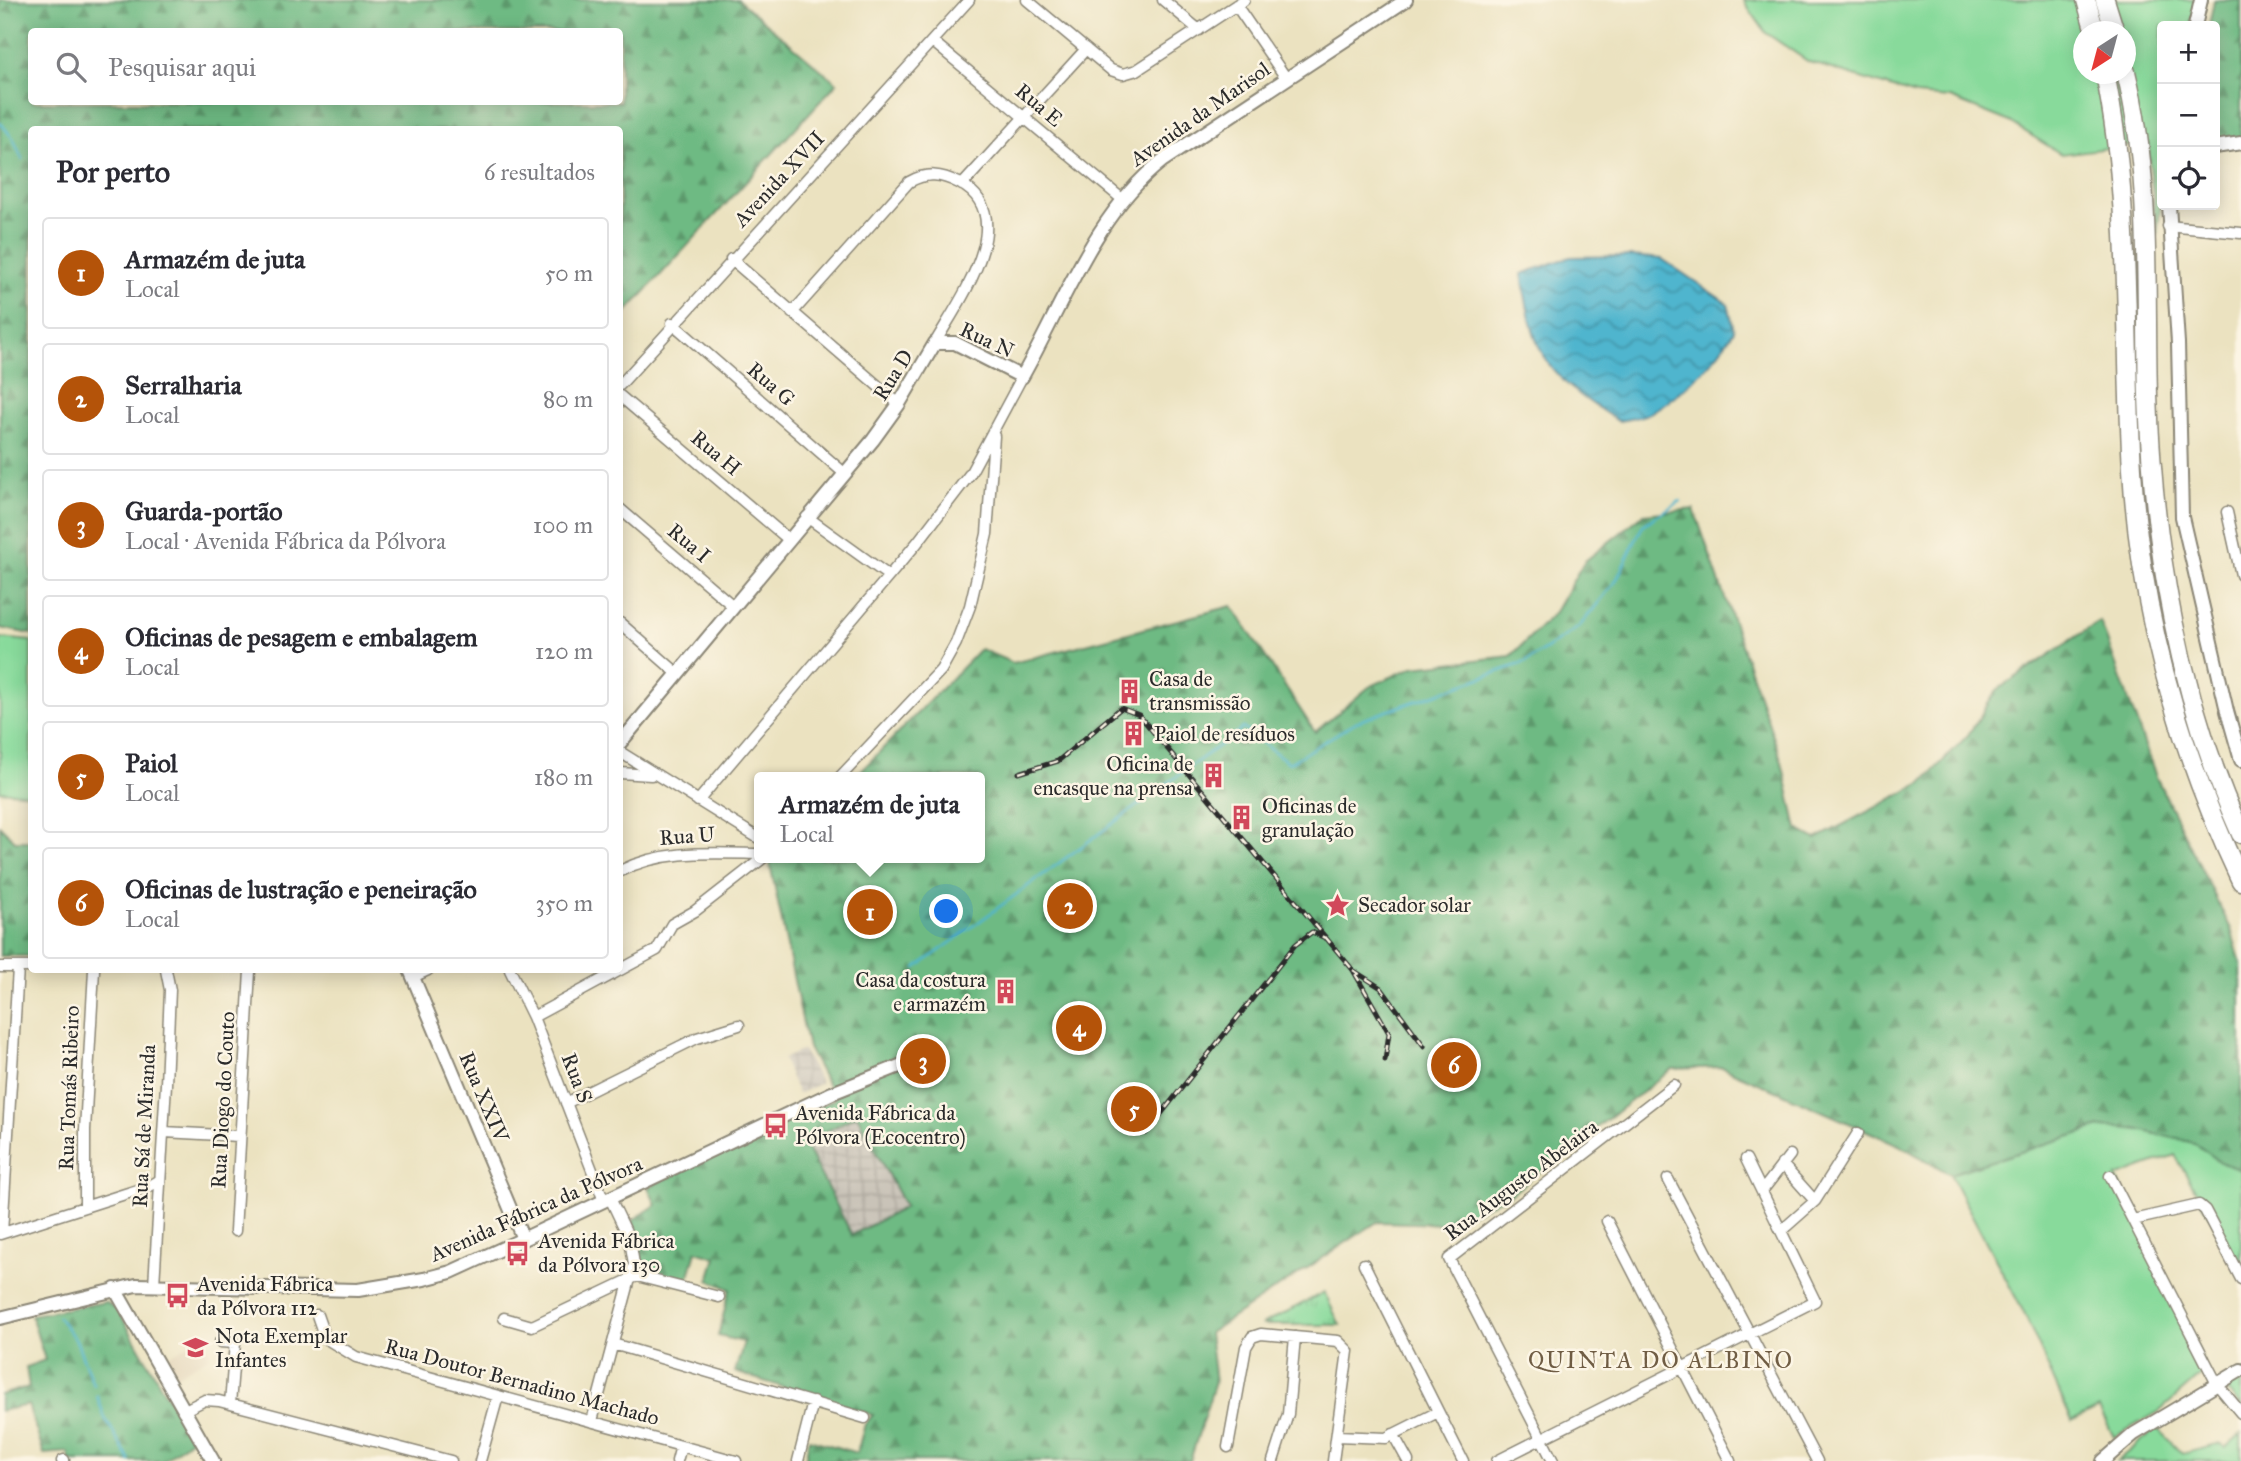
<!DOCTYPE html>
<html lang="pt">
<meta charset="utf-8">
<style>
body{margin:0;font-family:"IM FELL Great Primer",serif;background:#f7f7f7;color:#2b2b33}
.controls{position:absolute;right:21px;top:21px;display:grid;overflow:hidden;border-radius:7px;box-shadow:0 4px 18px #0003}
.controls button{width:63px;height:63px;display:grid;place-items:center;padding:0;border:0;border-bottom:2px solid #e1e1e2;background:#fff;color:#2b2b33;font:35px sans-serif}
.compass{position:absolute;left:2073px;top:21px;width:63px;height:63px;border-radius:50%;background:#fff;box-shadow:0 4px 18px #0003;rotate:216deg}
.you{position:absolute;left:947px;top:912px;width:24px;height:24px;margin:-18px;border:5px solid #fff;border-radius:50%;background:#1a73e8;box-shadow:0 0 0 10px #1a73e833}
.badge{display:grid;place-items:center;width:46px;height:46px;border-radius:50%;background:#b45309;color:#fff;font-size:23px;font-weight:700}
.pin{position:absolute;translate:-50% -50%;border:4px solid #fff;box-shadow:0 2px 7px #0006}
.popup{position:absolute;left:754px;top:772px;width:231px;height:91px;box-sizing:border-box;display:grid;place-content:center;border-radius:7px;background:#fff;filter:drop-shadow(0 2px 5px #0005);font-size:23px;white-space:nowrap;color:#7c7c81}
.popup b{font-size:26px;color:#2b2b33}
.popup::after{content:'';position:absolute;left:50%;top:100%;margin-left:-14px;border:14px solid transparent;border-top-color:#fff}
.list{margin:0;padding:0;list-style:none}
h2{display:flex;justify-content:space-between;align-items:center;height:91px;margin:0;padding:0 28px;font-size:30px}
h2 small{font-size:23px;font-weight:400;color:#7c7c81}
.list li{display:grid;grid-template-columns:46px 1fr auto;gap:21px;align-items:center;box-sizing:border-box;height:112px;margin:0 14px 14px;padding:0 14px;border:2px solid #e1e1e2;border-radius:7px}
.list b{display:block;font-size:26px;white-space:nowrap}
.list p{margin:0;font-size:23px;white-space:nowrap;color:#7c7c81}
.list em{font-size:23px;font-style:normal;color:#7c7c81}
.icon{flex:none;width:38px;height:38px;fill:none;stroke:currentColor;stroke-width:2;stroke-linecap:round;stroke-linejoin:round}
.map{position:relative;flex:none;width:2241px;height:1461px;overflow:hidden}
.search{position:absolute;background:#fff;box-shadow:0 4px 18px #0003;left:28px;top:28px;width:595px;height:77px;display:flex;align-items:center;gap:18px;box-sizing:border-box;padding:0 24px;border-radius:7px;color:#7c7c81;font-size:26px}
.panel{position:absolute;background:#fff;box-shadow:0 4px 18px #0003;left:28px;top:126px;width:595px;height:847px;border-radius:7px}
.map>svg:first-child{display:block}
.built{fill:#e1d2b4}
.industrial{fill:url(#industrial-grid)}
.green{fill:#88da9b;stroke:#5a8263;stroke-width:2;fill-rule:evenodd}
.forest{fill:url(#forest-firs);stroke:#4c7257;stroke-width:2;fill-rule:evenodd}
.park{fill:url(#park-tufts);stroke:#5a8263;stroke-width:2}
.water{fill:url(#water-waves);stroke:#3d707c;stroke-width:2}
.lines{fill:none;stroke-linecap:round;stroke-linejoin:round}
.stream{stroke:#4fb5ce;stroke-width:2.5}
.minor-casing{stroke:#8b8676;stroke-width:13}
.tertiary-casing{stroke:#8b8676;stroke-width:16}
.motorway-casing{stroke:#8b8676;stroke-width:21}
.minor{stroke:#fff;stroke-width:10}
.tertiary{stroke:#fff;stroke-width:12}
.motorway{stroke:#fff;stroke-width:18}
.rail-casing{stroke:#2b2b2b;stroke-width:5}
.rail{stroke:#fcf5e5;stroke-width:2.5;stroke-dasharray:8;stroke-linecap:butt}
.labels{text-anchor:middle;stroke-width:5;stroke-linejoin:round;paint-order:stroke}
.street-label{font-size:21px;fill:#2b2b2b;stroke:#fcf5e5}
.poi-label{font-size:21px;fill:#2b2b2b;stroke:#fcf5e5;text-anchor:start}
.neighbourhood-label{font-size:23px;letter-spacing:2px;fill:#705d44;stroke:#fcf5e5}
</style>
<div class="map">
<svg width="2241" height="1461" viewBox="0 0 2241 1461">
<defs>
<pattern id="industrial-grid" width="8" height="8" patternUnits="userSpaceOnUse" patternTransform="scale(1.75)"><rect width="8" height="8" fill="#c9c3b8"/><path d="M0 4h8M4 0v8" fill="none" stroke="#ada89e"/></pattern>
<pattern id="forest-firs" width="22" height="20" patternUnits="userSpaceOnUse" patternTransform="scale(1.75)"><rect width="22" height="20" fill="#6eba83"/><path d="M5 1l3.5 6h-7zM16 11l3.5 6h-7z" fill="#5b976b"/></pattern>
<pattern id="park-tufts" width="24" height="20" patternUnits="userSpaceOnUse" patternTransform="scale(1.75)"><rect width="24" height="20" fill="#88da9b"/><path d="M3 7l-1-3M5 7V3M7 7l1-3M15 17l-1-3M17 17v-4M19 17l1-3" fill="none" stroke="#76bb86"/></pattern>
<pattern id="water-waves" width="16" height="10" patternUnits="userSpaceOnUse" patternTransform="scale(1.75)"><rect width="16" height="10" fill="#4fb5ce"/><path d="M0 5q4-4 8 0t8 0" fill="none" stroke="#4293a7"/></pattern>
</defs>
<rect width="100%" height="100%" fill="#fcf5e5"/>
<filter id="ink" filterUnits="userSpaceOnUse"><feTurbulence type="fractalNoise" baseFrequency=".0143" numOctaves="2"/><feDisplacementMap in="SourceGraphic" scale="14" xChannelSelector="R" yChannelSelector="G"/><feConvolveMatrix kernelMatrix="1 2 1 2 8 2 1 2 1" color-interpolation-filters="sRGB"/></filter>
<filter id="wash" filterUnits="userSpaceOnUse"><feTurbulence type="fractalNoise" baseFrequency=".00686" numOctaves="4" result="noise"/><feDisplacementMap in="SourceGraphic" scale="28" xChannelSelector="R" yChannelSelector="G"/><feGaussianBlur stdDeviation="1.57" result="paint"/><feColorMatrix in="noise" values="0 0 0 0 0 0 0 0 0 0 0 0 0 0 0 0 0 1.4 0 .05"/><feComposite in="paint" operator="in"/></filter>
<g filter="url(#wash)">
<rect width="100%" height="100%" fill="#ebe2c0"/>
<path class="built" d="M204,1336l6,20 -36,21 -10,-19z"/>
<path class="industrial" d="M803,1050l18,33 -23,11 -15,-35z
M857,1115l49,92 -54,28 -49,-92z"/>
<path class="green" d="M1743,0h453l-6,26h-28v163l-5,46 -9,-92 -87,11 -51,-32 -60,-24 -34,-3 -107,-33 -43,-29zM2084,32h42v42h-42z
M0,638l31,3v153l-31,-3z
M2100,1127c30,1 65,4 93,16 17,7 30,20 48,27v99l-66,-114 -59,22 87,184 -2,14 -41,36 -46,26 -15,-29 -27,13 -49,-110 -73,-137z
M2241,1375v33l-17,-23z
M2157,1428l25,26 39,-10 4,4 16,-14v27h-124z"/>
<path class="forest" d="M0,0h738l99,83 -217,236v-189h-588l-1,504 -31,-6zM32,32h588v70h-588z
M2214,0h27v139l-26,2v-115h-6z
M1694,509l88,253 15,67 19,10 106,-56 46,-48 29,-45 103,-69 57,158 74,150 10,35v206l-19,-7 -28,-20 -63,-15 -31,-1 -150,47 -51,-29 -177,-78 -50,2 -162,126 -61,29 -72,-2 -168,111 6,49 -25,79h-385l4,-22 48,14 8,-29 8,-9 -138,-43 9,-30 -26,-6 12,-47 -21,-9 7,-23 -20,-6 -9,32 -46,-13 -8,-50 23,-15 -8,-18 187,-88 -27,-51 -38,-184 7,-6h203v-81h-125l125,-128 33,14 219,-57 83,126 54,-45 44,-20 98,-11 44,-44 29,-50 60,-48zM857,1115l48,92 -53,28 -48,-92z
M0,826l15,15h16v115h-31z
M106,1302l13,10 72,127 -28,22h-94v-9l-25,2 -16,-49 -28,6v-16l29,-8 -3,-20 19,-7 -14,-45z"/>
<path class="park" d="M1324,1292l16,33h-78z"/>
<path class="water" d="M1632,256l30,3 66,45 6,26c-19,33 -51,63 -84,83 -9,5 -22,6 -32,8 -71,-46 -84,-61 -96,-147l48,-17z"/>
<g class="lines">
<path class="stream" d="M0,122l14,18 8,19
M916,968l327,-240 46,35 67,-41 170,-60 53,-35 37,-46 27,-56 37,-24
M58,1317l18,23 17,44
M97,1396l8,22 25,43"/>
</g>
</g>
<g filter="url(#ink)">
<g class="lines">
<defs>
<path id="minor" d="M1027,0l84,70 12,4 14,-4 107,-70
M1163,0l36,30
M1236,5l50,73
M932,41l190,158
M962,185l124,-136
M2168,226l73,7
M731,259l168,145
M792,313l117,-131c18,-10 32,-8 50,1 64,32 -2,121 -24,160
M672,323l172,150
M620,385l349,-385
M620,396l168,143
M620,509l113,97
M2227,512l14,63
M807,517l82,59
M620,623l57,50
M620,752l140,87
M620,773l31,2
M840,777l101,-107 15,-27 14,-37 17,-72 7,-98
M698,801l219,-258 53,-69 52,-97
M620,871c43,-22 92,-18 140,-17
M0,967h32
M510,970l23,47 71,184
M413,977l15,-7
M533,1017l124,-67 15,-26 23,-13 68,-53
M566,1103l131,-65 42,-13
M164,1132l75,4
M1782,1164l33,37
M2110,1176l107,208 24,29
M1668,1179l149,282
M1762,1191l28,-36
M85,1207v-77l9,-160
M2133,1220l66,-15 6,5 36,69
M1607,1221l123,240
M235,1231l15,-260
M1781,1231l34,-30 43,-68
M2,1233l16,-265
M0,1234l150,-48 10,-6
M1364,1264l99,197
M154,1285l12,-201 4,-94 -4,-20
M317,1315l8,23 31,19 380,104
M504,1318l28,8 105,-50 82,21
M220,1342l15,1 -5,61
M613,1344l252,74
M183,1411l22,-11 14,1 232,60
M592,1421l42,-157 -4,-24 -20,-42
M1393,1434l15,27
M1337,1436l49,2 52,-26
M1228,1447l18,-100 6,-10 9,-3 77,7 10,10 -15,110
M62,1461l2,-1
M480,1461l18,-65
M677,1461l4,-15
M798,1461l15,-59
M1273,1461l15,-47 7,-77
M1497,1461l318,-160 -69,-142
M1553,1461l-104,-202 225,-174"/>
<path id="tertiary" d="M2195,26l6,-26
M2215,147l26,-4
M2169,205l9,138 4,174 45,194 14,49
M620,743l253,-303 26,-36 36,-61h20l67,34c42,-74 72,-162 140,-216l244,-161
M410,970l113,269
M115,1289l98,172
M0,1318l136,-33 222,5 66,-11 27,-7 72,-33 309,-146 70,-28
M2103,1461l31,-27 107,-64"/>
<path id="motorway" d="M2086,0l9,32
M2105,0l10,32
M2126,72c26,106 19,215 22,323 5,152 30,299 93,439
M2105,74c27,129 19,264 27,395 8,144 48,283 109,412"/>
</defs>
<use href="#minor" class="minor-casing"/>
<use href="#tertiary" class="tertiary-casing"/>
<use href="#motorway" class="motorway-casing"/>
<use href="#minor" class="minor"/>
<use href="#tertiary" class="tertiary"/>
<use href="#motorway" class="motorway"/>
<defs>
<path id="rail" d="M1019,773l39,-12 63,-53 18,7 214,255 36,63 -4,27
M1353,970l28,18 43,58
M1146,1133l149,-188 17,-13 13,6"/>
</defs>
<use href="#rail" class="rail-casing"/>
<use href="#rail" class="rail"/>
</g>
</g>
<defs>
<symbol id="building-bare" viewBox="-9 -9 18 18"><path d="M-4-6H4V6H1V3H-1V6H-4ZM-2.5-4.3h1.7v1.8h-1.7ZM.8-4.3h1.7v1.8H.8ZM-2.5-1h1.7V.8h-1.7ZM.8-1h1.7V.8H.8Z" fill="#d1495b" stroke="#fcf5e5" stroke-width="2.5" paint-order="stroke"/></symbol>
<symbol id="sight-bare" viewBox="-9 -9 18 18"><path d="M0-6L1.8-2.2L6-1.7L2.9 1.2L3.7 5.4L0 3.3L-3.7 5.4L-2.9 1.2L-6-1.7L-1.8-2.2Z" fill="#d1495b" stroke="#fcf5e5" stroke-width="2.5" paint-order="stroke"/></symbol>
<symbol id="bus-bare" viewBox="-9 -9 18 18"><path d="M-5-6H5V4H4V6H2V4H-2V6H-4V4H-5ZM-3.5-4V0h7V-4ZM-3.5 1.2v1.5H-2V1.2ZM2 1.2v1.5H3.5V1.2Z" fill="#d1495b" stroke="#fcf5e5" stroke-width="2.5" paint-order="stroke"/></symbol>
<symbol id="school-bare" viewBox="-9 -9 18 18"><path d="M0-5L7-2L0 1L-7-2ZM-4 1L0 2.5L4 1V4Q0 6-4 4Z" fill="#d1495b" stroke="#fcf5e5" stroke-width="2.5" paint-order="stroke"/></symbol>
</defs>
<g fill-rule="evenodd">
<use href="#building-bare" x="1112" y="674" width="35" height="35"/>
<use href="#building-bare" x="1116" y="716" width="35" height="35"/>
<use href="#building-bare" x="1196" y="758" width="35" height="35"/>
<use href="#building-bare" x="1224" y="800" width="35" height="35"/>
<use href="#sight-bare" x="1320" y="888" width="35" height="35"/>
<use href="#building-bare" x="988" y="974" width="35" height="35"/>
<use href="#bus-bare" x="758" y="1108" width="35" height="35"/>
<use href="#bus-bare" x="500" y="1236" width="35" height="35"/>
<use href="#bus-bare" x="160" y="1278" width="35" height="35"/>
<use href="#school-bare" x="178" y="1330" width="35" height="35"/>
</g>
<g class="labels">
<g class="street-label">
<text transform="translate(1039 105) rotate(40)" y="7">Rua E</text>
<text transform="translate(1200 114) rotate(-35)" y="7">Avenida da Marisol</text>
<text transform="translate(779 179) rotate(-47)" y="7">Avenida XVII</text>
<text transform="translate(987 340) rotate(25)" y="7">Rua N</text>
<text transform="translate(893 375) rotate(-58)" y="7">Rua D</text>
<text transform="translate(771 384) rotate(41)" y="7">Rua G</text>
<text transform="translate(716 453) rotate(40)" y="7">Rua H</text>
<text transform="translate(689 543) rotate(40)" y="7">Rua I</text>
<text transform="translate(687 836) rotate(-4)" y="7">Rua U</text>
<text transform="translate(577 1078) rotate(69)" y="7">Rua S</text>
<text transform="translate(69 1088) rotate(-88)" y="7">Rua Tomás Ribeiro</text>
<text transform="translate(484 1097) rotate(67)" y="7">Rua XXIV</text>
<text transform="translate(223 1100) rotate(-87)" y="7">Rua Diogo do Couto</text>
<text transform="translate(144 1126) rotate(-87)" y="7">Rua Sá de Miranda</text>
<text transform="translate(1521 1180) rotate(-37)" y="7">Rua Augusto Abelaira</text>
<text transform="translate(536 1209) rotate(-24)" y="7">Avenida Fábrica da Pólvora</text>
<text transform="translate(522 1382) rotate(15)" y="7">Rua Doutor Bernadino Machado</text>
</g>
<g class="poi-label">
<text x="1149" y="686">Casa de<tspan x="1149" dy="24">transmissão</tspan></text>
<text x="1154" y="741">Paiol de resíduos</text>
<text x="1193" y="771" text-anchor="end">Oficina de<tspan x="1193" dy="24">encasque na prensa</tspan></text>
<text x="1262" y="813">Oficinas de<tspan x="1262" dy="24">granulação</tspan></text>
<text x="1358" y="912">Secador solar</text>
<text x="986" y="987" text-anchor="end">Casa da costura<tspan x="986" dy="24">e armazém</tspan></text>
<text x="795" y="1120">Avenida Fábrica da<tspan x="795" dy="24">Pólvora (Ecocentro)</tspan></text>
<text x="538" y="1248">Avenida Fábrica<tspan x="538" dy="24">da Pólvora 130</tspan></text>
<text x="197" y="1291">Avenida Fábrica<tspan x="197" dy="24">da Pólvora 112</tspan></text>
<text x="215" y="1343">Nota Exemplar<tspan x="215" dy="24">Infantes</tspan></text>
</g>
<g class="neighbourhood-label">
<text x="1661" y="1368">QUINTA DO ALBINO</text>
</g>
</g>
</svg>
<div class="controls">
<button>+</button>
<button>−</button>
<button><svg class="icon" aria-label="locate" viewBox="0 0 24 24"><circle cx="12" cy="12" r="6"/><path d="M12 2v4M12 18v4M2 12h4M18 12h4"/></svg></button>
</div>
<svg class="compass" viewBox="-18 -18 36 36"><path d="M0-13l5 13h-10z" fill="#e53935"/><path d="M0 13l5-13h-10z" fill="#7c7c81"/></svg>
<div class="you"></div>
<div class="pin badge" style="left:870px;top:912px">1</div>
<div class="popup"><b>Armazém de juta</b>Local</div>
<div class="pin badge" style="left:1070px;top:906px">2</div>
<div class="pin badge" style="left:923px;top:1061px">3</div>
<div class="pin badge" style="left:1079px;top:1028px">4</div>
<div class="pin badge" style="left:1134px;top:1109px">5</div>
<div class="pin badge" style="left:1454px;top:1065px">6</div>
<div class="search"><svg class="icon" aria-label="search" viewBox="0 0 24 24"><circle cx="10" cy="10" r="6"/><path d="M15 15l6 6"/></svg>Pesquisar aqui</div>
<section class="panel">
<h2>Por perto<small>6 resultados</small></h2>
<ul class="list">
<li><span class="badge">1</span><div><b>Armazém de juta</b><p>Local</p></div><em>50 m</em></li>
<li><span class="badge">2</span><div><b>Serralharia</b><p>Local</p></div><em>80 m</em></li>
<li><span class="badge">3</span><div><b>Guarda-portão</b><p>Local · Avenida Fábrica da Pólvora</p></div><em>100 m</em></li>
<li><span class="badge">4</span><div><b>Oficinas de pesagem e embalagem</b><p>Local</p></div><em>120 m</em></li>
<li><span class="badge">5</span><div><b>Paiol</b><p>Local</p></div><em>180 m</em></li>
<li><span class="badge">6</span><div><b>Oficinas de lustração e peneiração</b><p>Local</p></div><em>350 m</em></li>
</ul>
</section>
</div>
